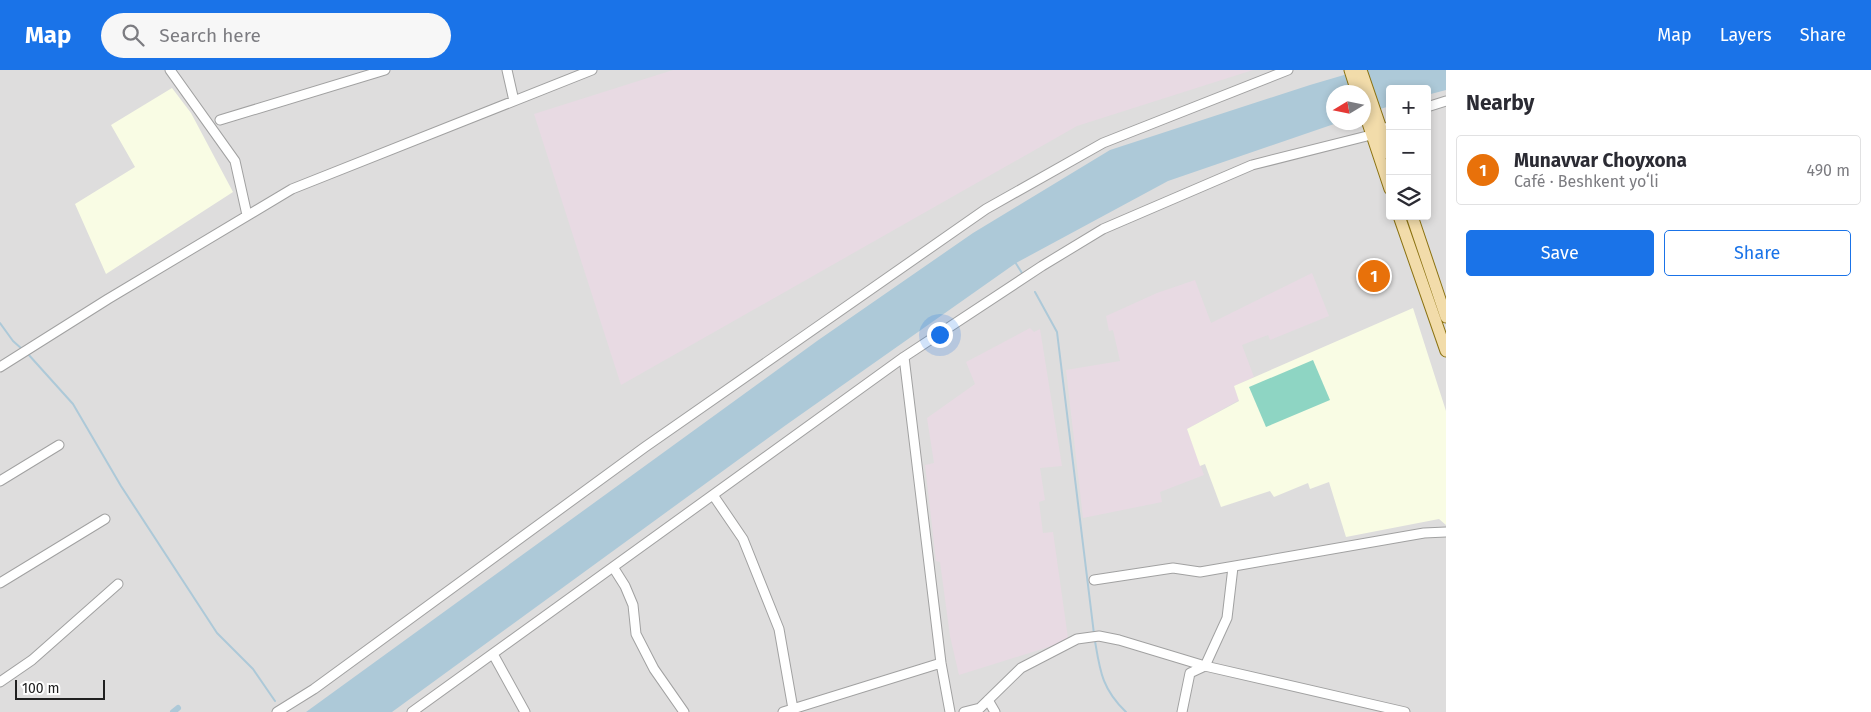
<!DOCTYPE html>
<meta charset="utf-8">
<style>
body{margin:0;font-family:"Fira Sans",sans-serif;background:#f7f7f7;color:#2b2b33}
.controls{position:absolute;right:15px;top:15px;display:grid;overflow:hidden;border-radius:5px;box-shadow:0 2px 8px #0003}
.controls button{width:45px;height:45px;display:grid;place-items:center;padding:0;border:0;border-bottom:1px solid #e1e1e2;background:#fff;color:#2b2b33;font:25px sans-serif}
.compass{position:absolute;left:1326px;top:15px;width:45px;height:45px;border-radius:50%;background:#fff;box-shadow:0 2px 8px #0003;rotate:260deg}
.scale{position:absolute;left:15px;bottom:12px;width:90px;box-sizing:border-box;padding-left:5px;border:2px solid #202020;border-top:0;font-size:14px;line-height:18px;white-space:nowrap;color:#202020;-webkit-text-stroke:4px #fff;paint-order:stroke}
.you{position:absolute;left:939px;top:264px;width:18px;height:18px;margin:-12px;border:4px solid #fff;border-radius:50%;background:#1a73e8;box-shadow:0 0 0 8px #1a73e833}
.badge{display:grid;place-items:center;width:32px;height:32px;border-radius:50%;background:#1a73e8;color:#fff;font-size:16px;font-weight:700}
.pin{position:absolute;translate:-50% -50%;border:2px solid #fff;box-shadow:0 1px 5px #0006}
.list{margin:0;padding:0;list-style:none}
h2{display:flex;justify-content:space-between;align-items:center;height:65px;margin:0;padding:0 20px;font-size:21px}
h2 small{font-size:16px;font-weight:400;color:#7c7c81}
.list li{display:grid;grid-template-columns:32px 1fr auto;gap:15px;align-items:center;box-sizing:border-box;height:70px;margin:0 10px 10px;padding:0 10px;border:1px solid #e1e1e2;border-radius:5px}
.list b{display:block;font-size:19px;white-space:nowrap}
.list p{margin:0;font-size:16px;white-space:nowrap;color:#7c7c81}
.list em{font-size:16px;font-style:normal;color:#7c7c81}
.actions{display:flex;gap:10px;padding:15px 20px}
.actions a{flex:1;padding:11px 0;border:1px solid #1a73e8;border-radius:5px;text-align:center;font-size:18px;color:#1a73e8}
.actions .main{background:#1a73e8;color:#fff}
.icon{flex:none;width:28px;height:28px;fill:none;stroke:currentColor;stroke-width:2;stroke-linecap:round;stroke-linejoin:round}
.map{position:relative;flex:none;width:1446px;height:642px;overflow:hidden}
header{display:flex;align-items:center;gap:30px;box-sizing:border-box;height:70px;padding:0 25px;background:#1a73e8;color:#fff}
header strong{font-size:24px}
nav{display:flex;gap:28px;margin-inline-start:auto;font-size:18px}
.search{width:350px;height:45px;background:#f7f7f7;display:flex;align-items:center;gap:12px;box-sizing:border-box;padding:0 18px;border-radius:28px;color:#7c7c81;font-size:19px}
main{display:flex}
aside{flex:1;background:#fff}
.map>svg:first-child{display:block}
.residential{fill:#dedddd;fill-rule:evenodd}
.industrial{fill:#e8dae3}
.education{fill:#f9fce4}
.pitch{fill:#8ed5c3}
.water{fill:#adc9d8}
.lines{fill:none;stroke-linecap:round;stroke-linejoin:round}
.stream{stroke:#adc9d8;stroke-width:2}
.canal{stroke:#adc9d8;stroke-width:6}
.minor-casing{stroke:#a1a1a1;stroke-width:11}
.major-casing{stroke:#8b7211;stroke-width:13}
.minor{stroke:#fff;stroke-width:9}
.major{stroke:#f2dcaa;stroke-width:11}
</style>
<header>
<strong>Map</strong>
<div class="search"><svg class="icon" aria-label="search" viewBox="0 0 24 24"><circle cx="10" cy="10" r="6"/><path d="M15 15l6 6"/></svg>Search here</div>
<nav><a>Map</a><a>Layers</a><a>Share</a></nav>
</header>
<main>
<div class="map">
<svg width="1446" height="642" viewBox="0 0 1446 642">
<rect width="100%" height="100%" fill="#efeee7"/>
<path class="residential" d="M0,0h1446v642h-1446zM1390,19h37v127h-37zM1334,22h30v30h-30z"/>
<path class="industrial" d="M673,0h580l-176,56 -456,259 -87,-271z
M1312,203l17,43 -59,24 -2,-5 -26,10 12,32 -20,9 5,14 -52,29 17,46 -44,17 2,10 -79,16 -17,-148 54,-9 -7,-31 -4,1 -3,-15 51,-23 38,-13 16,43z
M1030,258l4,4 6,-3 22,137 -22,2 5,32 -6,2 4,31 10,-1 15,106 -10,6 -99,31 -9,-39 -10,-74 -4,-1 -11,-96 9,-2 -7,-45 48,-34 -9,-22z"/>
<path class="education" d="M172,18l19,25 42,79 -127,82 -31,-70 60,-37 -24,-42z
M1413,238l33,103v114l-7,-6 -93,18 -17,-55 -19,7 -2,-6 -34,14 -4,-6 -49,16 -16,-43 -5,2 -13,-37 52,-28 -5,-15z"/>
<path class="pitch" d="M1313,290l17,40 -64,27 -17,-40z"/>
<path class="water" d="M1361,0h85v20l-19,5v-6h-37v17l-26,8v-22h-30v30l3,1 -169,58 -152,82 -230,162 -394,287h-86l511,-371 156,-108 137,-83 200,-65z"/>
<g class="lines">
<path class="stream" d="M1015,192l7,11
M1035,222l22,40 37,302
M0,253l13,18 9,8
M28,284l45,50 48,82 96,147 36,36 22,32
M1095,571c5,30 7,48 31,71"/>
<path class="canal" d="M173,642l5,-4"/>
<defs>
<path id="minor" d="M170,0l65,91 12,54
M507,0l7,31
M1427,37l19,-6
M220,50l165,-50
M1381,61l9,-5
M904,287l37,306 9,49
M0,297l108,-68 184,-110 300,-119
M0,411l59,-36
M713,425l30,44 36,90 14,80
M613,497l12,19 8,19 3,29 18,35 30,43
M1094,510l79,-12 27,4 224,-39 22,-1
M0,513l105,-64
M493,584l32,58
M0,612l32,-22 86,-76
M988,630l7,12
M277,642l37,-23 331,-242 341,-238 117,-66 185,-73
M412,642l492,-355 138,-91 61,-37 149,-64 119,-30
M783,642l158,-49
M964,642l16,-4 41,-40 56,-29 22,-3 20,4 86,26 200,46
M1182,642l8,-39 15,-7 22,-48 6,-51"/>
<path id="major" d="M1350,0l7,22
M1361,0l29,85
M1364,41l26,78
M1399,146l47,135
M1412,146l34,101"/>
</defs>
<use href="#minor" class="minor-casing"/>
<use href="#major" class="major-casing"/>
<use href="#minor" class="minor"/>
<use href="#major" class="major"/>
</g>
</svg>
<div class="controls">
<button>+</button>
<button>−</button>
<button><svg class="icon" aria-label="layers" viewBox="0 0 24 24"><path d="M12 4l9 5-9 5-9-5zM3 14l9 5 9-5"/></svg></button>
</div>
<svg class="compass" viewBox="-18 -18 36 36"><path d="M0-13l5 13h-10z" fill="#e53935"/><path d="M0 13l5-13h-10z" fill="#7c7c81"/></svg>
<div class="scale">100 m</div>
<div class="you"></div>
<div class="pin badge" style="left:1374px;top:206px;background:#e8710a">1</div>
</div>
<aside>
<h2>Nearby<small></small></h2>
<ul class="list">
<li><span class="badge" style="background:#e8710a">1</span><div><b>Munavvar Choyxona</b><p>Café · Beshkent yoʻli</p></div><em>490 m</em></li>
</ul>
<div class="actions"><a class="main">Save</a><a>Share</a></div>
</aside>
</main>
